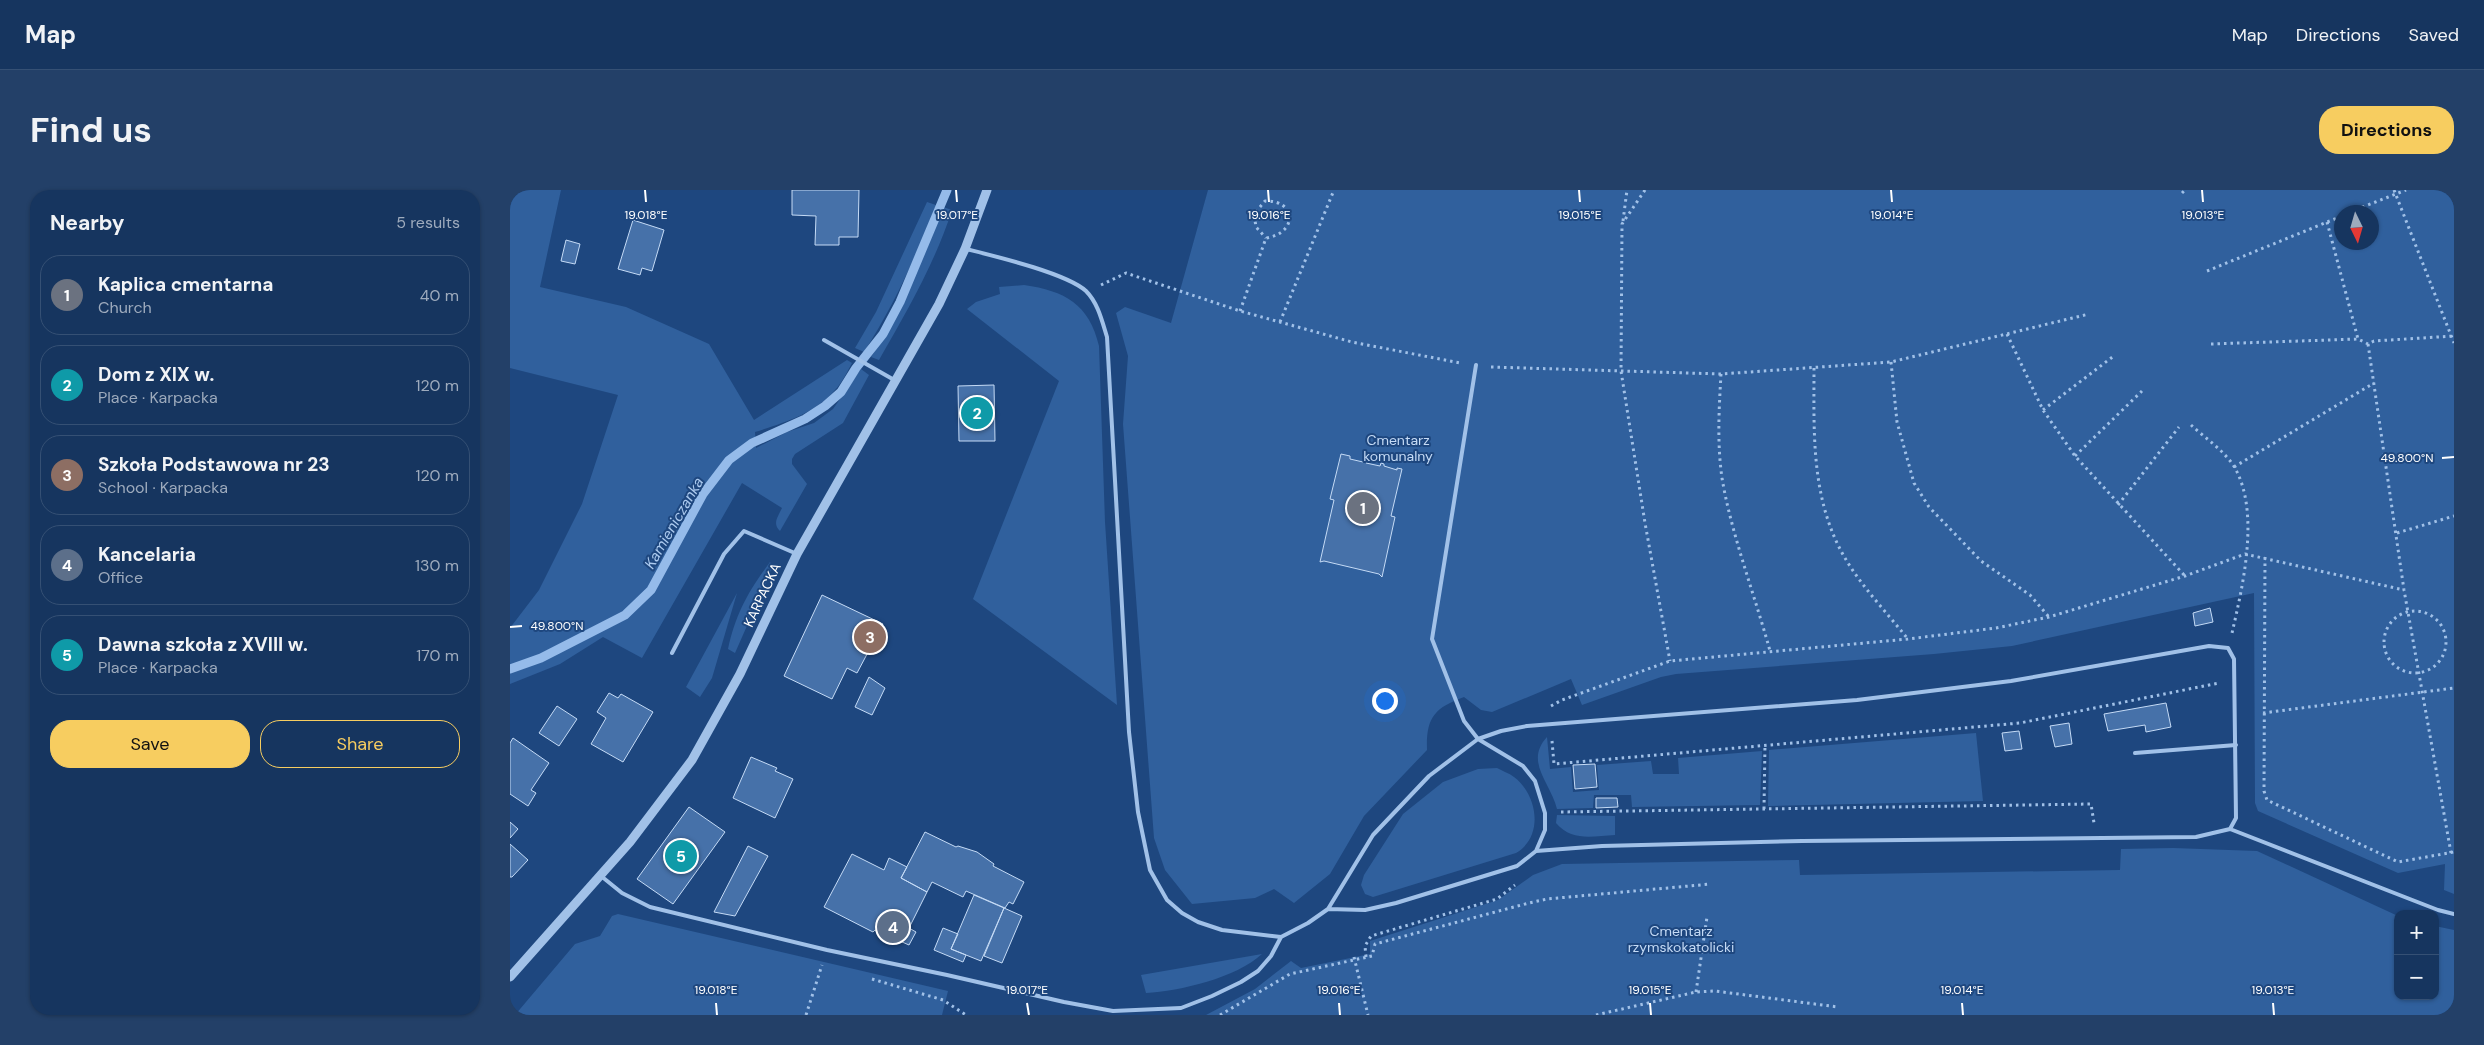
<!DOCTYPE html>
<meta charset="utf-8">
<style>
body{margin:0;font-family:"DM Sans",sans-serif;background:#234068;color:#f1f3f6}
.controls{position:absolute;right:15px;bottom:15px;display:grid;overflow:hidden;border-radius:10px;box-shadow:0 1px 4px #0004}
.controls button{width:45px;height:45px;display:grid;place-items:center;padding:0;border:0;border-bottom:1px solid #355074;background:#16355f;color:#f1f3f6;font:25px sans-serif}
.compass{position:absolute;left:1824px;top:15px;width:45px;height:45px;border-radius:50%;background:#16355f;box-shadow:0 1px 4px #0004;rotate:175deg}
.you{position:absolute;left:874px;top:510px;width:18px;height:18px;margin:-12px;border:4px solid #fff;border-radius:50%;background:#1a73e8;box-shadow:0 0 0 8px #1a73e833}
.badge{display:grid;place-items:center;width:32px;height:32px;border-radius:50%;background:#f7cd60;color:#fff;font-size:16px;font-weight:700}
.pin{position:absolute;translate:-50% -50%;border:2px solid #fff;box-shadow:0 1px 5px #0006}
.list{margin:0;padding:0;list-style:none}
h2{display:flex;justify-content:space-between;align-items:center;height:65px;margin:0;padding:0 20px;font-size:21px}
h2 small{font-size:16px;font-weight:400;color:#9eabbd}
.list li{display:grid;grid-template-columns:32px 1fr auto;gap:15px;align-items:center;box-sizing:border-box;height:80px;margin:0 10px 10px;padding:0 10px;border:1px solid #355074;border-radius:20px}
.list b{display:block;font-size:19px;white-space:nowrap}
.list p{margin:0;font-size:16px;white-space:nowrap;color:#9eabbd}
.list em{font-size:16px;font-style:normal;color:#9eabbd}
.actions{display:flex;gap:10px;padding:15px 20px}
.actions a{flex:1;padding:11px 0;border:1px solid #f7cd60;border-radius:20px;text-align:center;font-size:18px;color:#f7cd60}
.actions .main{background:#f7cd60;color:#111}
.map{position:relative;flex:none;width:1944px;height:825px;overflow:hidden;border-radius:20px}
header{display:flex;align-items:center;gap:30px;box-sizing:border-box;height:70px;padding:0 25px;background:#16355f;border-bottom:1px solid #355074}
header strong{font-size:24px}
nav{display:flex;gap:28px;margin-inline-start:auto;font-size:18px}
.intro{display:flex;align-items:center;justify-content:space-between;box-sizing:border-box;height:120px;padding:0 30px}
h1{margin:0;font-size:35px}
.button{padding:12px 22px;border-radius:20px;background:#f7cd60;color:#111;font-size:18px;font-weight:700}
main{display:flex;gap:30px;padding:0 30px}
aside{flex:1;background:#16355f;border-radius:20px;box-shadow:0 1px 4px #0004}
.map>svg:first-child{display:block}
.green{fill:#30609d;fill-rule:evenodd}
.lines{fill:none;stroke-linecap:round;stroke-linejoin:round}
.stream{stroke:#95bbea;stroke-width:9}
.building{fill:#4671a9;stroke:#c5dbf6}
.path{stroke:#a1c1e8;stroke-width:3;stroke-dasharray:2.5 4;stroke-linecap:butt}
.service{stroke:#a1c1e8;stroke-width:4}
.tertiary{stroke:#a1c1e8;stroke-width:9}
.ticks{fill:none;stroke:#fff;stroke-width:2}
.labels{text-anchor:middle;stroke-width:4;stroke-linejoin:round;paint-order:stroke}
.park-label{font-size:14px;fill:#c5dbf6;stroke:#1e477f}
.street-label{font-size:14px;fill:#fff;stroke:#1e477f}
.water-label{font-size:15px;font-style:italic;fill:#adcbf0;stroke:#1e477f}
.ticks-label{font-size:12px;text-anchor:middle;fill:#fff;stroke:#1e477f;stroke-width:4;stroke-linejoin:round;paint-order:stroke}
</style>
<header>
<strong>Map</strong>
<nav><a>Map</a><a>Directions</a><a>Saved</a></nav>
</header>
<div class="intro"><h1>Find us</h1><a class="button">Directions</a></div>
<main>
<aside>
<h2>Nearby<small>5 results</small></h2>
<ul class="list">
<li><span class="badge" style="background:#6b7280">1</span><div><b>Kaplica cmentarna</b><p>Church</p></div><em>40 m</em></li>
<li><span class="badge" style="background:#0f9aa8">2</span><div><b>Dom z XIX w.</b><p>Place · Karpacka</p></div><em>120 m</em></li>
<li><span class="badge" style="background:#8d6e63">3</span><div><b>Szkoła Podstawowa nr 23</b><p>School · Karpacka</p></div><em>120 m</em></li>
<li><span class="badge" style="background:#5c6f8a">4</span><div><b>Kancelaria</b><p>Office</p></div><em>130 m</em></li>
<li><span class="badge" style="background:#0f9aa8">5</span><div><b>Dawna szkoła z XVIII w.</b><p>Place · Karpacka</p></div><em>170 m</em></li>
</ul>
<div class="actions"><a class="main">Save</a><a>Share</a></div>
</aside>
<div class="map">
<svg width="1944" height="825" viewBox="0 0 1944 825">
<rect width="100%" height="100%" fill="#1e477f"/>
<path class="green" d="M0,0h51l-21,97 86,20 83,37 45,76 93,-60 5,3c-5,9 -10,20 -17,27 -20,24 -52,33 -80,42l1,16 31,-16 27,-9 19,-14 28,-40 8,6 -26,48 -48,31 -3,5v5l15,20 -27,47c-8,-8 -2,-14 2,-23l-40,-25 -100,175 -39,-21 -43,27 -50,20v-56l29,-38 43,-86 36,-109 -108,-27z
M698,0h1246v704l-10,-4 1,-26 -47,9 -140,-62 -3,-8 -1,-210 -242,53 -78,8 -258,20 -15,3 -79,28 -11,-26 -79,33 -11,-2 -17,-13c-30,11 -38,21 -37,53l-63,66 -34,58 -36,29 -20,-14 -19,9 -63,6 -27,-34 -11,-32 -31,-414 5,-68 -12,-43 9,-6 46,16zM1832,22h30v30h-30z
M417,12l9,3c-20,52 -42,100 -72,147l-9,-4 21,-36z
M433,17l9,3c-17,53 -45,101 -73,150l-8,-3c32,-47 52,-98 72,-150z
M514,95c41,6 65,19 75,61l6,176 12,183 -144,-106 86,-218 -92,-72 9,-7 24,-8 -1,-7z
M260,372l3,5 -38,86 -7,-4c8,-36 20,-57 42,-87z
M227,403l-25,85 -12,19 -14,-10z
M1466,543l7,68 -215,5 1,-56z
M1037,547l3,32 21,-2 2,25 26,-2 -2,-25 54,-4 2,13h26l-1,-16 84,-7 -2,54 -128,2 -1,-12h-37l-1,13 -36,1c-6,-26 -33,-47 -10,-72z
M987,578c5,3 12,5 17,9 24,18 30,60 2,76l-143,44 -8,-3 -4,-9 3,-10 39,-61 40,-32 35,-13z
M1047,625l58,1v19c-22,1 -43,7 -59,-12z
M1663,658l84,3 141,65v80h37v-70l19,4v85h-1248l49,-26 36,-28 10,7 69,-14v-13l128,-41 35,-25 29,-11 237,-4 1,15 320,-5 1,-21z
M108,724l330,77 -6,24h-427l60,-71 25,-8 12,-20z
M752,764c-26,24 -82,37 -116,39l-5,-18z"/>
<g class="lines">
<path class="stream" d="M0,479l31,-11 84,-43 26,-25 52,-96 26,-34 23,-17 53,-24 20,-13 16,-14 15,-24 27,-34 17,-32 47,-112"/>
</g>
<path class="building" d="M282,0h67l-1,47h-19v8h-24l1,-29 -24,-1z
M123,30l31,10 -12,41 -10,-3 -2,7 -22,-6z
M56,50l14,4 -5,20 -14,-3z
M484,195l1,56h-36l-1,-55z
M831,264l9,2v3l13,3 1,-3 3,1 -1,3 14,3 1,-3 3,1v2l13,4v-2l5,1 -11,47 4,1 -13,60 -3,-3 -55,-13 -4,1 14,-62 -4,-1z
M312,405l61,29 -26,49 -10,-5 -15,31 -48,-23z
M1700,418l3,14 -18,4 -2,-13z
M359,487l16,11 -13,27 -17,-8z
M99,503l9,5 3,-4 32,18 -30,50 -32,-18 15,-26 -9,-6z
M1656,513l5,24 -25,5 -1,-7 -37,6 -4,-17z
M47,516l20,13 -18,27 -20,-13z
M1559,533l3,21 -17,3 -5,-21z
M1509,541l3,18 -17,2 -3,-18z
M3,548l36,25 -18,27 5,3 -8,13 -18,-12v-51z
M241,567l26,11 -2,3 18,8 -18,39 -42,-20z
M1085,574l2,23 -22,2 -2,-24z
M1086,608h21l1,9 -22,1z
M179,617l36,25 -52,72 -36,-25z
M0,632l8,7 -8,9z
M415,642l31,15 2,-1 19,6 17,12 -1,2 31,16 -11,22 -4,-2 -4,6 -39,-17 -3,6 -31,-15 -5,10 -26,-14z
M0,654l18,16 -16,17h-2z
M238,656l20,10 -33,60 -21,-4z
M342,664l32,16 5,-12 18,9 -6,11 26,14 -18,36 7,4 -7,13 -34,-15 -2,2 -49,-25z
M464,705l30,13 -23,53 -30,-12z
M494,718l18,8 -20,47 -18,-7z
M433,738l15,6 -7,15 15,6 -3,7 -29,-12z"/>
<g class="lines">
<path class="path" d="M1135,0l-23,34 -1,147 24,152 25,138
M1884,0l60,153
M1672,3l3,-3
M1840,22l56,-22
M1113,31l4,-31
M1817,32l31,117
M1697,81l135,-55
M591,95l25,-12 114,38 112,31 108,21
M730,121l26,-73c32,-5 31,-38 -1,-37l-11,13 2,13 10,11
M770,132l54,-132
M1497,144l36,76 32,46 110,120
M1701,154l147,-5 10,5 6,-3 80,-5
M1858,154l36,246 47,263
M1381,172l6,60 17,61 15,24 52,54 49,34 19,22
M981,177l230,7 170,-12 198,-48
M1304,178c0,61 -3,123 25,179 17,34 45,62 68,91
M1211,184c-2,35 -4,69 1,104 9,55 33,118 48,173
M1533,220l72,-55
M1681,235c14,13 34,26 44,43 25,45 8,117 -3,165
M1565,266l67,-65
M1724,277l140,-84
M1608,315l61,-78
M1887,343l57,-17
M1755,367l-1,234 3,9 131,62 56,-10
M1874 452a31 31 0 1 1 62 0a31 31 0 1 1-62 0Z
M1041,516l11,-6 108,-39 238,-22 88,-11 53,-11 136,-41 60,-22 159,36
M1753,523l191,-25
M1042,551l2,23 466,-41 199,-40
M1254,619l1,-65
M1051,622l530,-8 3,19
M844,767l14,58
M856,767l-1,-11 6,-10 126,-37 18,-14
M362,789l71,21 23,15
M1186,802l11,-75
M296,825l16,-50
M710,825l70,-41 82,-18 3,-12 154,-41 18,-4 164,-15
M1086,825l100,-23 19,-1 123,16"/>
<path class="service" d="M456,59c28,7 100,24 120,42 12,12 16,30 21,46l22,395 9,80 12,58 17,30 15,13 16,9 24,8 59,7 27,-14 20,-14 45,-74 56,-59 49,-37 23,-8 26,-5 330,-26 154,-19 198,-35 19,2 6,11 2,159 -6,11 -34,8 -394,4 -200,5 -66,5 -19,15 -121,37 -31,7 -37,-1
M314,150l72,41
M966,175l-44,274 32,82 14,18 45,27 12,15 10,32v17l-9,21
M162,463l52,-99 20,-23 53,23
M1625,563l101,-8
M1720,639l208,81 16,4
M91,686l21,17 28,14 177,43 120,25 117,27 49,9 68,-3 31,-12 29,-14 17,-11 13,-15 10,-19"/>
<path class="tertiary" d="M0,787l120,-135 62,-82 48,-86 57,-120 142,-250 26,-55 22,-59"/>
</g>
<path class="ticks" d="M135,0l1,12M446,0l1,12M758,0l1,12M1069,0l1,12M1381,0l1,12M1692,0l1,12M1932,268l12,-1M0,437l12,-1M206,813l1,12M517,813l2,12M829,813l1,12M1140,813l1,12M1452,813l1,12M1763,813l1,12"/>
<g class="labels">
<g class="park-label">
<text x="888" y="255">Cmentarz<tspan x="888" dy="16">komunalny</tspan></text>
<text x="1171" y="746">Cmentarz<tspan x="1171" dy="16">rzymskokatolicki</tspan></text>
</g>
<g class="street-label">
<text transform="translate(252 405) rotate(-65)" y="5">KARPACKA</text>
</g>
<g class="water-label">
<text transform="translate(164 333) rotate(-60)" y="5">Kamieniczanka</text>
</g>
</g>
<g class="ticks-label">
<text x="136" y="29">19.018°E</text>
<text x="447" y="29">19.017°E</text>
<text x="759" y="29">19.016°E</text>
<text x="1070" y="29">19.015°E</text>
<text x="1382" y="29">19.014°E</text>
<text x="1693" y="29">19.013°E</text>
<text x="1897" y="272">49.800°N</text>
<text x="47" y="440">49.800°N</text>
<text x="206" y="804">19.018°E</text>
<text x="517" y="804">19.017°E</text>
<text x="829" y="804">19.016°E</text>
<text x="1140" y="804">19.015°E</text>
<text x="1452" y="804">19.014°E</text>
<text x="1763" y="804">19.013°E</text>
</g>
</svg>
<div class="controls">
<button>+</button>
<button>−</button>
</div>
<svg class="compass" viewBox="-18 -18 36 36"><path d="M0-13l5 13h-10z" fill="#e53935"/><path d="M0 13l5-13h-10z" fill="#9eabbd"/></svg>
<div class="you"></div>
<div class="pin badge" style="left:853px;top:318px;background:#6b7280">1</div>
<div class="pin badge" style="left:467px;top:223px;background:#0f9aa8">2</div>
<div class="pin badge" style="left:360px;top:447px;background:#8d6e63">3</div>
<div class="pin badge" style="left:383px;top:737px;background:#5c6f8a">4</div>
<div class="pin badge" style="left:171px;top:666px;background:#0f9aa8">5</div>
</div>
</main>
